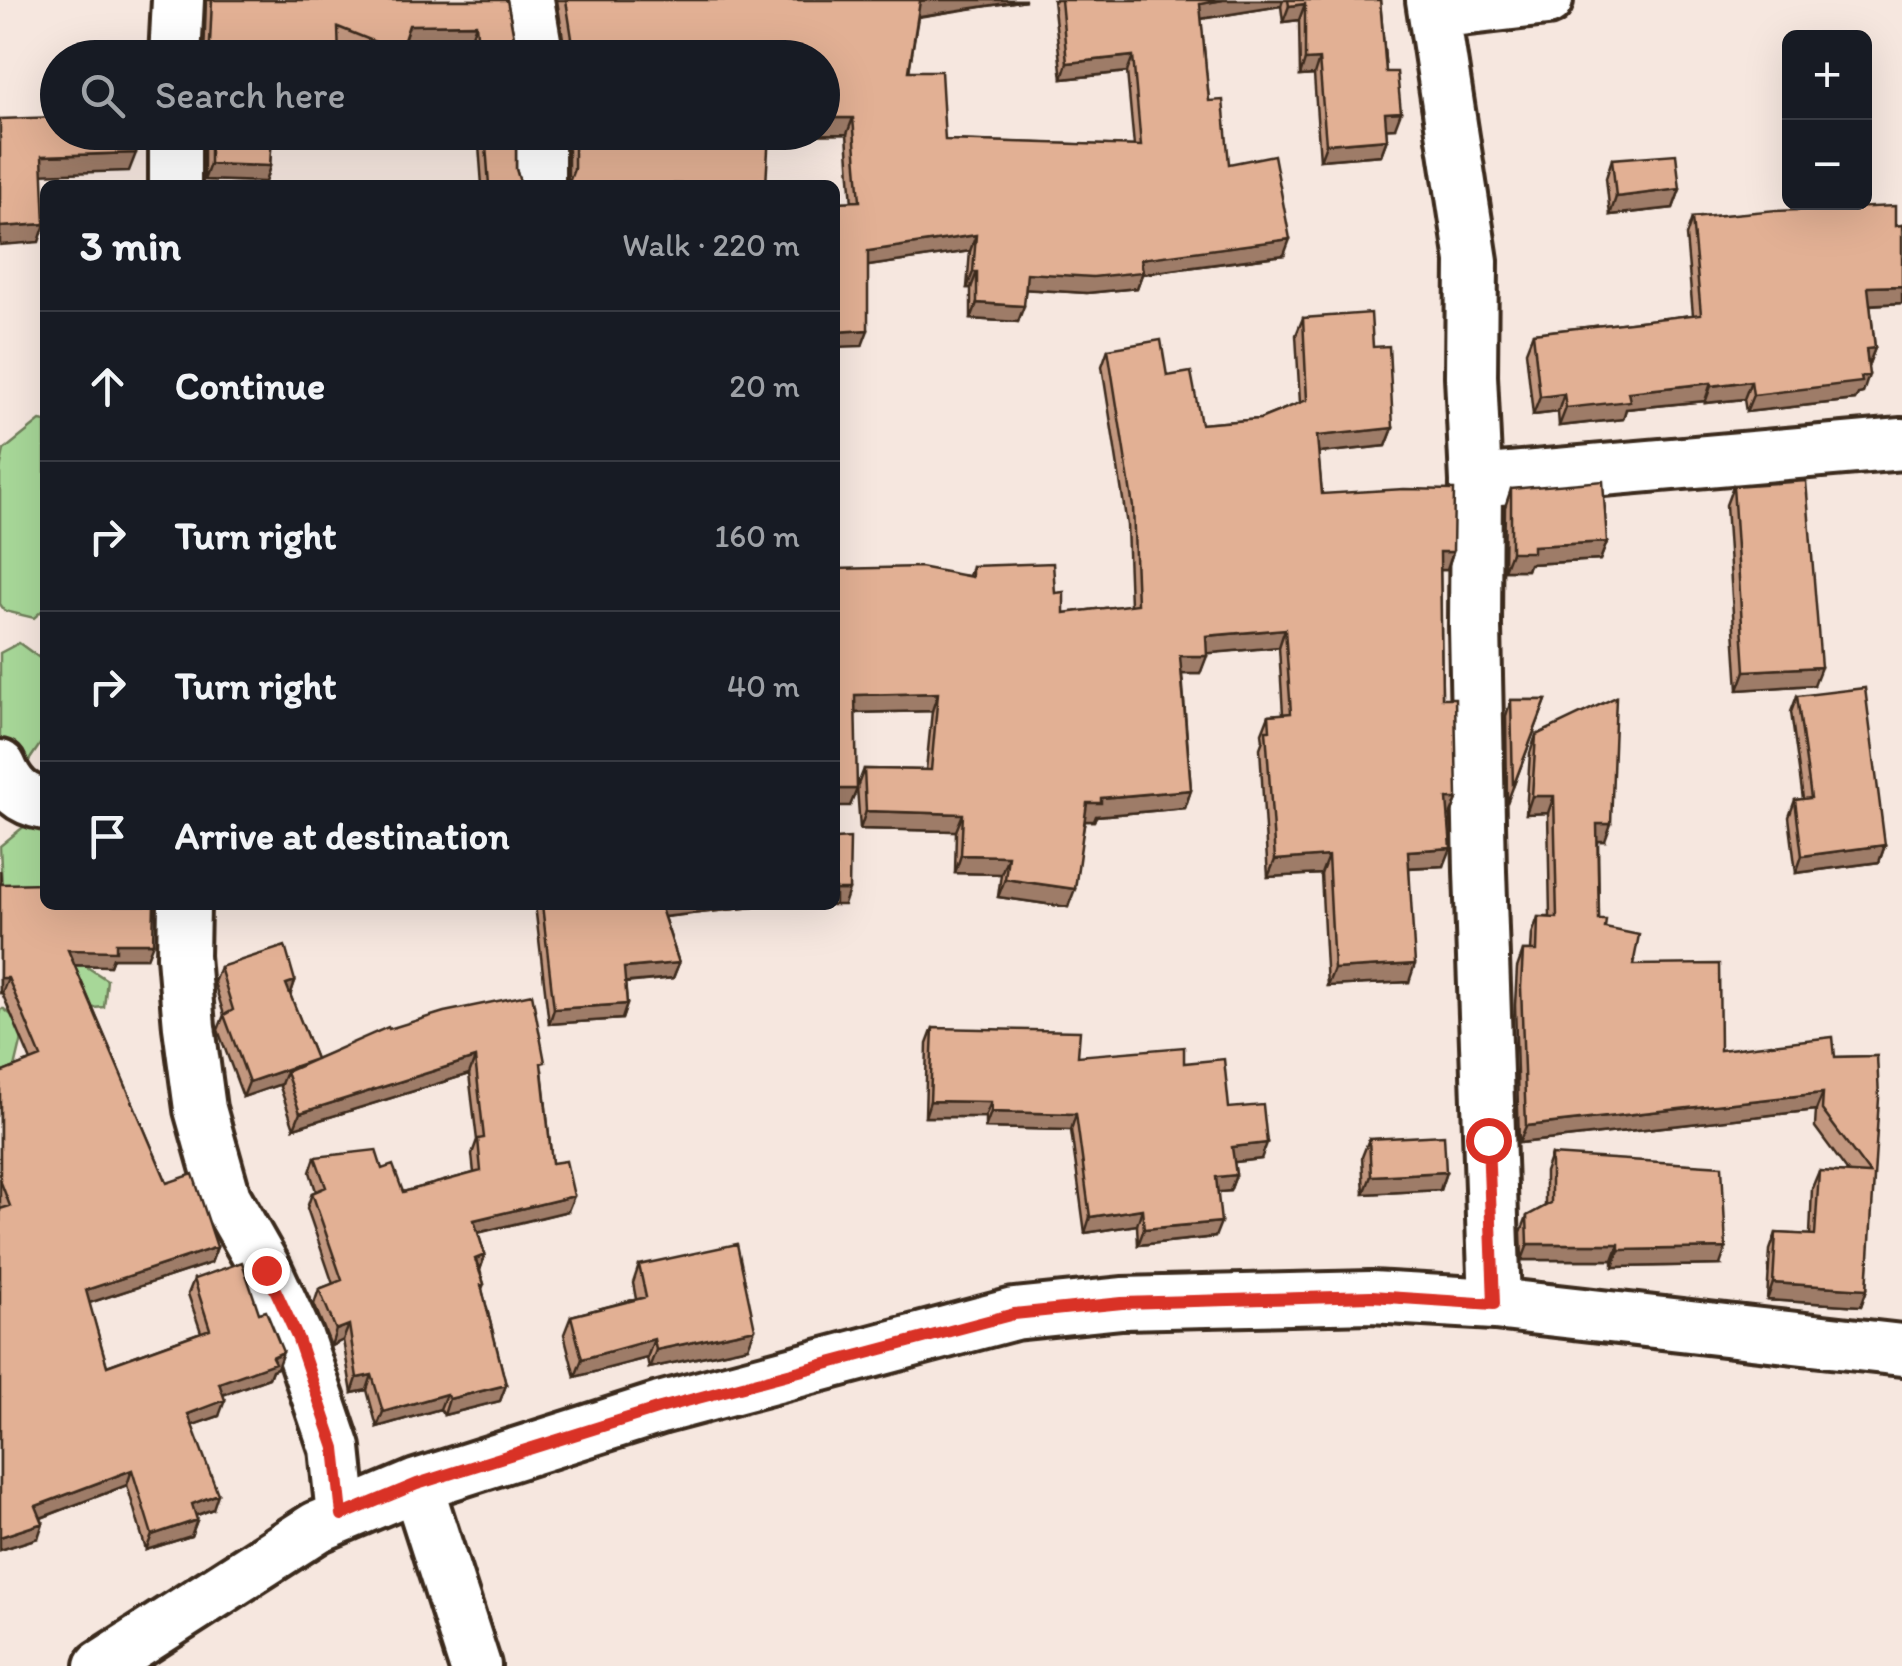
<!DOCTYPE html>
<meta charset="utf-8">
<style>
body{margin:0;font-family:Itim,sans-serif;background:#20242c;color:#f1f3f6}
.controls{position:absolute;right:30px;top:30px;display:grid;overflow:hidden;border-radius:15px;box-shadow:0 10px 40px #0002}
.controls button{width:90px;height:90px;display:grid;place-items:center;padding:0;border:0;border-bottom:2px solid #363941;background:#171b24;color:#f1f3f6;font:50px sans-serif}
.stop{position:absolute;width:30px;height:30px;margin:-22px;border:8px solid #d93025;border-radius:50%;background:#fff}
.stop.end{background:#d93025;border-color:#fff;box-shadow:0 2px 10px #0008}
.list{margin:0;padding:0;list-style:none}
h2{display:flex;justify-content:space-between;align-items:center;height:130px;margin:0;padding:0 40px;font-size:42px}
h2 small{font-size:32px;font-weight:400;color:#9ea1a6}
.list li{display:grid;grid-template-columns:65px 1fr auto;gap:30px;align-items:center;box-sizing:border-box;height:150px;padding:0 40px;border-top:2px solid #363941}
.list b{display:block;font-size:38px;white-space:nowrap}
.list em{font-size:32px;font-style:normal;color:#9ea1a6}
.icon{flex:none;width:55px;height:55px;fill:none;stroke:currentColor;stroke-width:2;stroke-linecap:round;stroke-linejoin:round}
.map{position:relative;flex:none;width:1902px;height:1666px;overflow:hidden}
.search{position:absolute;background:#171b24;box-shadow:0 10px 40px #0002;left:40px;top:40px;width:800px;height:110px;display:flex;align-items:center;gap:25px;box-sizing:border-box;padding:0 35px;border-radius:55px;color:#9ea1a6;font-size:38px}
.panel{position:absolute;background:#171b24;box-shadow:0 10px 40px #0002;left:40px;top:180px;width:800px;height:730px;border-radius:15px}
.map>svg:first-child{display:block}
.green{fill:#a7d798;stroke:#71805b;stroke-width:2.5}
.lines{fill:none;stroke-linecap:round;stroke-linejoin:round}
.street-casing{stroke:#3b2a1e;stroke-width:58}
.street{stroke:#fff;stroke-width:50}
.wall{fill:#c2977f;stroke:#3b2a1e;stroke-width:2.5}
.shaded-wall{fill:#9e7b68;stroke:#3b2a1e;stroke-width:2.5}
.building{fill:#e2b094;stroke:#3b2a1e;stroke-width:2.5}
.route{stroke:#d93025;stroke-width:12}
</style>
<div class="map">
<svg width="1902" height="1666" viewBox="0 0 1902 1666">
<rect width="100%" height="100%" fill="#f6e7df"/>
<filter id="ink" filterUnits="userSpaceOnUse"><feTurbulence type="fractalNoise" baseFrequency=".01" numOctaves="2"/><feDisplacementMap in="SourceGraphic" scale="20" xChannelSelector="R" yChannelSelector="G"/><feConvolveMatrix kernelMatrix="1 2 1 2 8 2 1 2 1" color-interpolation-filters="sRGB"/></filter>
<g filter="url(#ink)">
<path class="green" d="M40,421l5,1v186l-11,10 -29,-7 -5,-7v-135l4,-19z
M19,643l26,19v75l-21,31 -24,10v-125z
M32,820l13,1v84l28,53 34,22 -3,27 -67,6 -35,-125 -2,-42z
M0,1009h4l21,17 -10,42 -15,23z"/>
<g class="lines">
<defs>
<path id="street" d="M528,0l10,58
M1432,0l40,261 -1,115 5,105 -1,145 5,245 15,433
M1434,13l113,-13
M175,58l3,-58
M175,132v53
M539,132v53
M1476,481l426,-37
M0,766c9,22 21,34 45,38
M184,905l-1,51 6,71 11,82 25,89 41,72 32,69 37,109 7,67
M417,1485l58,181
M101,1666l216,-139 100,-42 243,-77 354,-94 108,-11 249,-6 124,7 407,46"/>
</defs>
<use href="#street" class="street-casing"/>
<use href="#street" class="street"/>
</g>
<path class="wall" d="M206,0h301l9,48 5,10h-49l-2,-18 -66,1 -6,17h-29l-30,-13 -135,13z
M557,0h469l-108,17 -9,54 36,69 189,6 -7,-74 -65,7 -9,-79h327l6,72 9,56h-9l1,11 -6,16 -61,5 -6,-85 -14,1 -1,-56 -16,2 -2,-16 -80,13 8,82 20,63 55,91 -142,19 -5,14 -50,5 -61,-4 -8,33 -47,-3v-31h-4l3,-37 -102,15 -6,80 -15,-212 -78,1 -201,50v-53h254l-256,-74z
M204,132h68l-2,34 -5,16 -61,-2z
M478,132h38v37l4,13 2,3h-40z
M1612,159l68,30 -7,19 -63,7 -4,-37z
M1776,211l119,15 7,-1v78l-32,2 5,43 -7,18 -5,27 -5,1 -3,6 -109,12 -2,-13 -39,4v-2l-79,8 -3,10 -64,7 -1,-14 -25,3 -7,-64 7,-18 160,-18 -7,-79 6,-18z
M1303,318l70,29 20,81 -7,18 -68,7 4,41 131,58 -6,18h-7l2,128 15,101 -7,17h-2l-4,50 -35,2v114l-82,4 -6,-112 -53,3 -8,-129 3,-8 -1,-7 7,-18 14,-1 -4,-67 -72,6 -7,21h-18l9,116 -6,18 -89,8 -2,5h-9l-17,86 -70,-10 3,-23 -46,-1 1,-42 -96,-2 -3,-42 7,-18 62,1 6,-59 -77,2 -5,93 -15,-237 134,7 3,-10 83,27 9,20 66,-8 -3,-80 -25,-159 6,-17 59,27 34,48 59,-5 40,-16 -4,-68z
M1733,486l81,199 -76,5 -12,-185z
M1511,489l96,53 -7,18 -71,4 -2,6h-23l1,-63z
M1797,696l88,149 -6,17 -83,11 -7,-56 6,-17 8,-1 -12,-87z
M1511,700h35l-39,103 -1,-87z
M1536,735l69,106h-7l1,79 34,45 87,85 115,7 42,-1 -10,233 -6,17 -94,-6 3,-50 6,-17 34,2 2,-47 7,-17 30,2 -34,-46 1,-17 -297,33 -4,-138 2,-37 6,-17h8l1,-17 6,-17h12l-2,-104 -22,1 4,-61z
M0,870l1,14 146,74h-34l-3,8 -36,-1 93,218 50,64 -6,16 -122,40 18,63 94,-34 -13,-38 6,-15 83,89 -5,2 -3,8 -46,17 -4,21 -27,9 21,84 -18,7 2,4 -6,16 -45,14 -19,-65 -86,33 -3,20 -38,12v-477l31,-12 -29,-68h-2z
M535,905h236l-107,12 15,46 -6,15 -48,5 2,21 -5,15 -73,5z
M220,967l75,14 -5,14 26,64 73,-30 153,41 10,93 16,48 -90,22 7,22 -5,15 4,14 -2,5 24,96 -6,16 -56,14 -4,-6 -63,18 -10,-37 -15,3 -9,-53 -12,6 -17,-42 5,-15 14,-5 -26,-76 5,-15 4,-2 -6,-19 5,-15 67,12 21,23 71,-19 -2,-19 5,-14 -8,-66 -175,54 -14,-41 1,-3 -38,13 -25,-67 6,-15 -10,-33z
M933,1028l145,28 106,7 45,45 32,51 -27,3 2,13 -6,16 -12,1 -3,45 -77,8 -1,-20 -52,8 -14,-103 -86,-2v-11h-60l2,-73z
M1369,1139l77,33 -6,18 -76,4 -2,-37z
M1551,1155l169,110 -107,2v-7h-91l-1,-28 6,-16 18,-10v-34z
M639,1265l109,82 -99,21 -2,-10 -72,19 -11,-43 7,-18 65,-17 -3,-16z"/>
<path class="shaded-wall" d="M927,0h99l-112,17 6,-16z
M1223,0h60l-2,6 -87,14 6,-16z
M1305,4l-6,16 -16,2 6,-16z
M476,24l-6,16 -67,1 6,-16z
M1133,56l-6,16 -65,7 5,-16z
M1319,59l-5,16 -14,1 5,-16z
M1401,112l-6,16 -16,1 6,-16z
M822,118h31l-6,16 -83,1 1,-3h57z
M1387,139l-6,16 -61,5 6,-16z
M136,153l-7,18 -94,3 7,-18z
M210,164l60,2 -5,16 -61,-2z
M1680,189l-7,19 -63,7 6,-18z
M45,224l-6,18 -39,3v-18z
M976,235l-6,16 -108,16 6,-16z
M1290,239l-6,16 -142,19 -5,14 -50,5 -66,-4 6,-16z
M973,272h4l-6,16h-4z
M1902,286v17l-41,2 7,-18z
M977,303l47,3 -6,16 -47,-3z
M868,330l-6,16 -27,1v-15z
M1875,348l-7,18 -2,-17z
M1869,375l-6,18 -5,1 -3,6 -109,12 7,-17z
M1751,381l-7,18 -39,4 6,-17z
M1711,383l-6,18 -79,8 -3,10 -64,7 7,-18 62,-16z
M1564,394l-6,18 -25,3 7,-18z
M1393,428l-7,18 -76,8 7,-18z
M1607,542l-7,18 -71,4 -2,6h-23l7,-18 22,-6z
M1440,552h13l-6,18h-13z
M1285,629l-6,18 -79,7 6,-18z
M1180,656h27l-7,18h-26z
M1821,667l-7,18 -76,5 7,-19z
M938,693l-6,18 -84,2 7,-18z
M835,789h22l-7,17h-15z
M1191,790l-6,18 -89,8 -2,5h-13l6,-18 14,-5z
M1532,796h22l-6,17 -22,1z
M1447,799h10l-7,17 -9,1z
M866,811l97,3 -7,17 -96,-2z
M1597,824h14l-6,17h-14z
M1885,845l-6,17 -83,11 6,-17z
M1451,848l-7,18 -42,2 6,-17z
M961,855l47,1 -7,18 -46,-1z
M1328,856l-7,18 -53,3 7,-17z
M1005,879l70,10 -7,18 -70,-10z
M835,890h14l-5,15h-40h31z
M658,905h113l-117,13z
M116,943h37l-6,15h-34l-3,8 -48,-1 6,-15z
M679,963l-6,15 -54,5 5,-15z
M1415,964l-6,18 -82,4 7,-17z
M0,978h8l-6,15h-2z
M295,981l-5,15 -4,-12z
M627,1004l-5,15 -73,5 5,-15z
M475,1058l-6,16 -175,54 6,-15z
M316,1059l-30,13 -5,12 -38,13 6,-15z
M1823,1093l-7,17 -297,33 7,-17z
M930,1101l61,1 -6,15h-60z
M991,1112l85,2 -5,16 -86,-2z
M1267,1143l-6,16 -34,4 5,-16z
M1446,1172l-6,18 -76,4 7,-18z
M1236,1175l-6,16 -20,2 6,-16z
M574,1196l-6,15 -100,24 6,-15z
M1142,1209l-5,16 -52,8 5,-16z
M1221,1222l-6,15 -77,8 6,-16z
M1528,1244h91l-6,16h-91z
M217,1247l-6,16 -131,43 6,-16z
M1726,1248l-6,17 -107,2 6,-17z
M485,1255l-5,15 -5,-11z
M1773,1283l94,6 -6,17 -94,-6z
M349,1325l-6,15 -12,6 5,-16z
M755,1329l-7,18 -99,21 7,-18z
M654,1339l-7,19 -72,19 7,-18z
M283,1352l-6,16 -5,2 -3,8 -56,20 6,-15z
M372,1375l-5,15 -15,3 5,-15z
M506,1385l-6,16 -56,14 5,-16z
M446,1394l-6,15 -63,18 6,-15z
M225,1400l-6,16 -37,13 6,-15z
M132,1470l-5,15 -97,37 6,-16z
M218,1494l-5,15 -27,10 6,-15z
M197,1520l-6,16 -45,14 6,-15z
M43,1523l-5,15 -38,12v-13z"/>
<path class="building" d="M212,0h295l9,48 5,10h-42l-3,-34 -67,1 -9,27 -62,-25 1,31h-135l6,-15z
M566,0h361l-7,1 -11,70h32l4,69 196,6 -8,-90 -66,7 -6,-63h162l-23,4 9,97 14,-1 6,64 45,-9 16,84 -149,20 2,13 -50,5 -66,-4 -3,33 -47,-3v-31h-4l3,-37 -108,16v79l-33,2v-130l25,-1 -7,-83h-31v-60h-255l3,-5 2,-15z
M1288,0h92l6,72h11l4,40 -16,1 2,26 -61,5 -7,-85 -14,1v-56l-16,2z
M58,117v15h77l1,21 -94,3 3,68 -45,3v-108z
M210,132h62l-2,34 -60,-2z
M485,132h31v37l4,13 2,3h-33z
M574,132h195l-3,53 -92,-1v1h-106l6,-16z
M1676,154l4,35 -64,8 -4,-38z
M1895,206v20l7,-1v61l-34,1 7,61 -9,1 3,26 -8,2 1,5 -109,13 -2,-14 -40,5v-3l-83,9 2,9 -64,7 -2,-14 -24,3 -7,-64 168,-19 -9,-96 84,-8v1z
M1371,313l2,34 16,-1 4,82 -76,8 5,58 82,-5 50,1 -1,62h-13l2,146h13l2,101h-10l4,49 -43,3 7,113 -81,5 -6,-113 -53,4 -9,-130h4l-1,-15 22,-2 -6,-84 -79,7 1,20h-27l11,134 -90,8v5h-14l-12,86 -70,-10 3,-23 -47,-1 2,-41 -97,-3 -2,-42 67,1 7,-77 -83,2 2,94h-22v-220l85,-2 52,10v-11l81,-3 2,30 9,-1v21l73,-9 -4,-97 -25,-158 53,-9 6,36 24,-4 10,52 59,-5 47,-19 -4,-82z
M1603,481l4,61 -74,4v6h-22v-63z
M1806,481l15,186 -76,4 -12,-185z
M1865,688l20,157 -83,11 -7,-56 16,-2 -14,-102z
M1616,697l-5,127h-14l2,96h7l-1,8 34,7 -6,30 86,-1 1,86 113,-13 2,20 42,-1 2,42 -12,191 -94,-6 3,-50 39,2 4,-64 51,3 -48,-64 1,-17 -297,33 -5,-139 2,-36h14l1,-34 19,1 -3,-122h-22l4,-61z
M1511,700h35l-33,87z
M850,838l-1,52h-14v-51z
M0,870l1,14 44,-1v22h109l-1,38h-37v8l-48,-1 99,233 26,-9 24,73 -131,43 21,76 103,-37 -16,-50 48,-17 17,51 7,-2 17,41 -11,5 3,6 -56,20 6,17 -37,14 30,80 -26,10 5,16 -45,15 -20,-65 -96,36 7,17 -43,14v-328l10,-3 -10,-26v-107l41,-16 -33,-79h-8z
M542,905h118l19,58 -55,5 3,36 -73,5z
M285,946l10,35 -9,3 30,75 -67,23 -25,-67 9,-5 -13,-43z
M532,994l13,68 -4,1 11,100 14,-2 8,35 -100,24 11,35 -10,4 9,25 -3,1 25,100 -57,14 -3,-5 -63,18 -11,-37 -15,3 -8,-53 -13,5 -17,-41 23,-9 -30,-87 14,-6 -11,-30 61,-7 6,19 11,-4 10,27 78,-21 -3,-32 6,-1 -9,-80 -175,55 -14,-41 102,-45 1,2 55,-17z
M933,1028l147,3 -2,25 106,-9v16l40,-4 5,49 34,-3 4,38 -35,4 4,28 -20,2 5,45 -77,7 -2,-20 -52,8 -14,-103 -85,-2v-10l-61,-1z
M1444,1135l2,37 -75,4 -2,-37z
M1551,1155l171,11 4,82 -107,2v-6h-91l-1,-28 24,-13z
M737,1244l18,85 -99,21 -2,-11 -72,20 -11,-43 75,-19 -7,-32z"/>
</g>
<g class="lines" filter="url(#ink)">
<path class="route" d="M266,1270l32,69 37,109 7,67 75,-31 243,-76 354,-94 108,-11 249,-7 123,8 -6,-164"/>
</g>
</svg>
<div class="controls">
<button>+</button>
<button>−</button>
</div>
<div class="stop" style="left:1488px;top:1140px"></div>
<div class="stop end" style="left:266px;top:1270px"></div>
<div class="search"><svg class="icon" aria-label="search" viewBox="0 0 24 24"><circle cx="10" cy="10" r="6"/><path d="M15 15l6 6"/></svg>Search here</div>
<section class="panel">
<h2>3 min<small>Walk · 220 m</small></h2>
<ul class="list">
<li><svg class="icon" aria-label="ahead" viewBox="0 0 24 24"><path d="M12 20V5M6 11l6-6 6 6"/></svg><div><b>Continue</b></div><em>20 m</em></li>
<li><svg class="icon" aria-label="right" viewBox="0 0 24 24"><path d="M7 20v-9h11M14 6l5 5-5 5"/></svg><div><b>Turn right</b></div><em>160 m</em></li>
<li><svg class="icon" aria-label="right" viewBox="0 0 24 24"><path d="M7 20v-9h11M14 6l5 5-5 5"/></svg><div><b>Turn right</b></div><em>40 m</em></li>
<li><svg class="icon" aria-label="arrive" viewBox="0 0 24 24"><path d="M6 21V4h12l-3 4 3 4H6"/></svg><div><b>Arrive at destination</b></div></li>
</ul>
</section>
</div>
